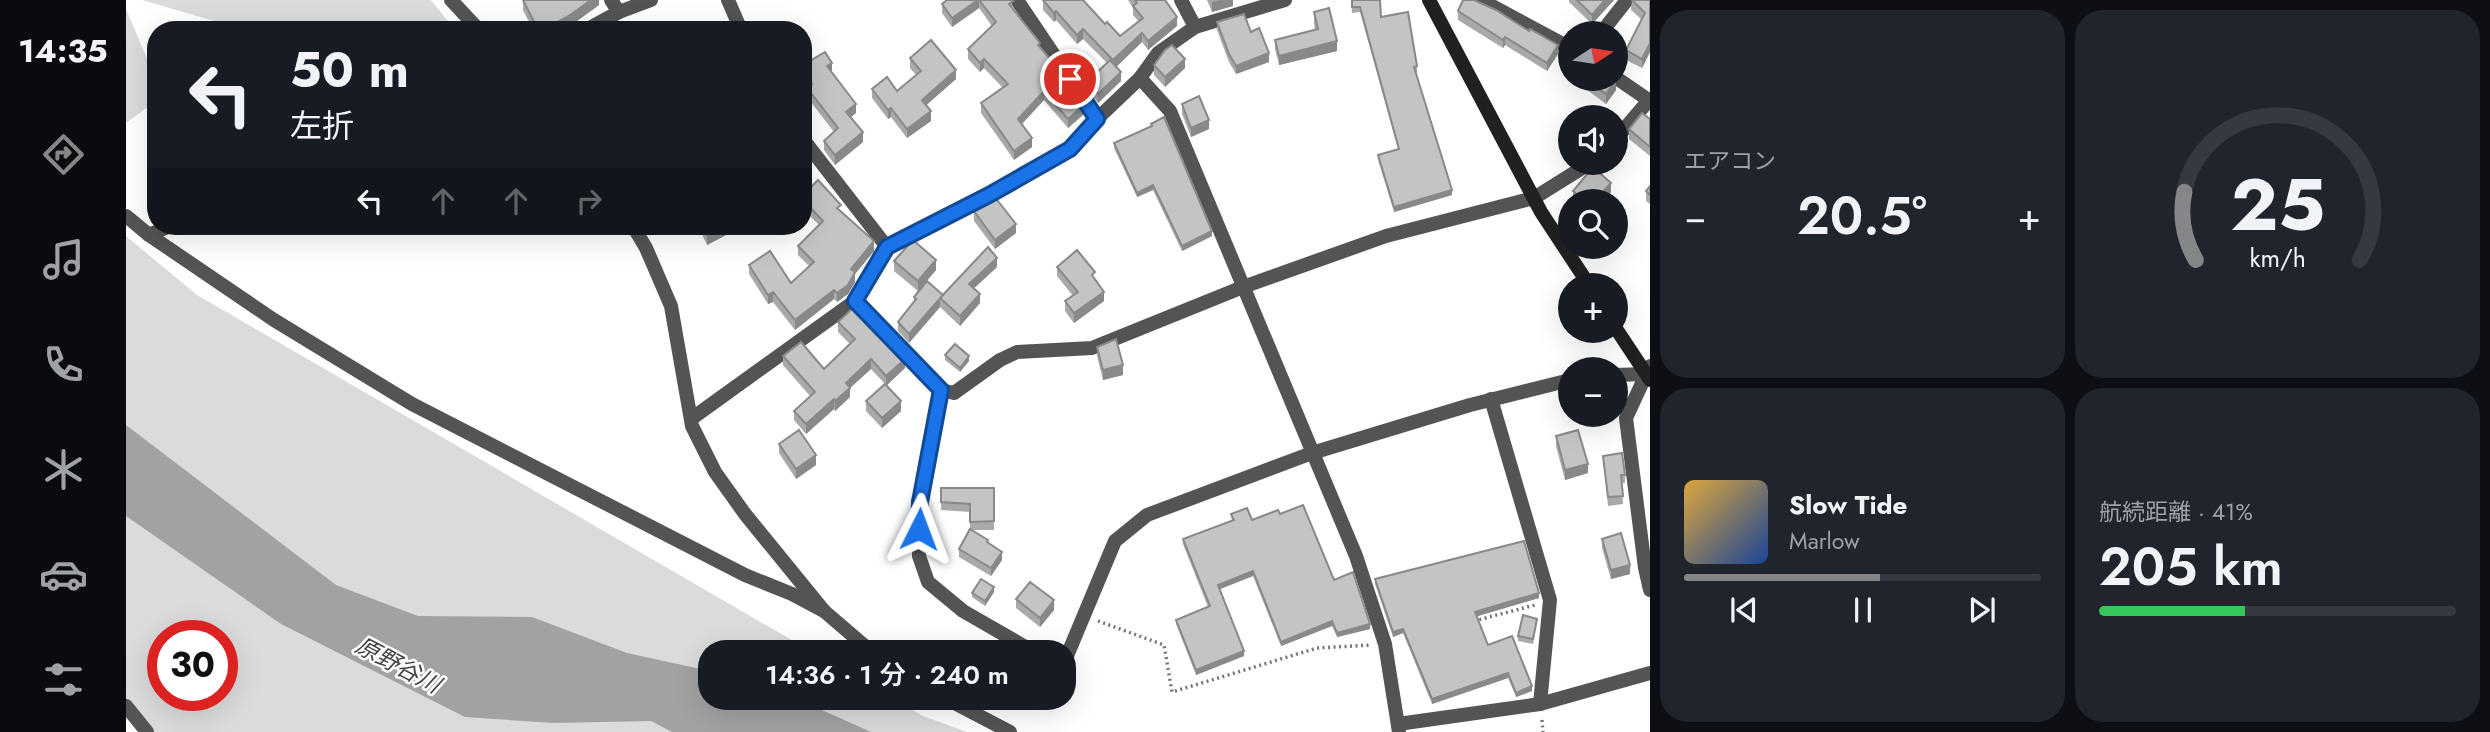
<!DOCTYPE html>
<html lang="ja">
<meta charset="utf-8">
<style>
:root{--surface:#171b24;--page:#20242c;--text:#f1f3f6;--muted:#9ea1a6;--line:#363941;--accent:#858687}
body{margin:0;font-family:Jost,"Noto Sans JP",sans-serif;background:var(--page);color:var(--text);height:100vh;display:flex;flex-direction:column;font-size:26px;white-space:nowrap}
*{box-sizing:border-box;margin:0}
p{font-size:23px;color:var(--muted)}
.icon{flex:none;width:38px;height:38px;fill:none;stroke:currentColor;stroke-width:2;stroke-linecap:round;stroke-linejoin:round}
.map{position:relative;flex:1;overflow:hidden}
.sheet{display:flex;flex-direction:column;gap:10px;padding:10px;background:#0d0f14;width:840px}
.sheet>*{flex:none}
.guide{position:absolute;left:21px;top:21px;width:665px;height:214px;border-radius:28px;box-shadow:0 7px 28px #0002;background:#171b24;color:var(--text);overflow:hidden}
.needle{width:46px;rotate:78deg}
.buttons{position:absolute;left:1432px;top:21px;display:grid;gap:14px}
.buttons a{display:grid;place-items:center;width:70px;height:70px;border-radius:50%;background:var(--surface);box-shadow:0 7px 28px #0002;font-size:35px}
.speed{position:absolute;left:21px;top:620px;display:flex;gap:14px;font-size:35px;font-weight:700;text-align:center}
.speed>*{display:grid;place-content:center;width:91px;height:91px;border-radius:50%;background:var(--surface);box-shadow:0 7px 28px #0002;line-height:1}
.speed .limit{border:10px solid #d22;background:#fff;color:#111}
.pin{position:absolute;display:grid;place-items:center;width:60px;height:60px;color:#fff;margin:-30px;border:4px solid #fff;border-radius:50%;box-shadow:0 2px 7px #0007}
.me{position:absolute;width:77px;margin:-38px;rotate:3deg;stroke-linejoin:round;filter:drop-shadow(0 0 5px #0008)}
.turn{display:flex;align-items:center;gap:24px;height:147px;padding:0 28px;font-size:32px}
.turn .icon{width:91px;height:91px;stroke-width:2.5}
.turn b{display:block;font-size:49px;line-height:60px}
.lanes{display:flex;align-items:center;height:66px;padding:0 28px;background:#0003;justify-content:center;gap:35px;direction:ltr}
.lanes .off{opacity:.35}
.big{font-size:52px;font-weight:600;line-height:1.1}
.sheet .card{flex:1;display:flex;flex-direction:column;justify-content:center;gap:10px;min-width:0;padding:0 24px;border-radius:28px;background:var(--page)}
.sheet .dial{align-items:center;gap:0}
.dial svg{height:182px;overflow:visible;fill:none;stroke:var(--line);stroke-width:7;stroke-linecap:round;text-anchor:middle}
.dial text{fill:var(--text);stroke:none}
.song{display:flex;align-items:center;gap:21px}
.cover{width:84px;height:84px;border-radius:10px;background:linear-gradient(135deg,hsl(40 70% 55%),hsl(220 70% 35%))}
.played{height:7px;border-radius:4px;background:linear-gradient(90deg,var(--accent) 55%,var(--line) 55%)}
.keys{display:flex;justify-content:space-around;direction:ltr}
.heat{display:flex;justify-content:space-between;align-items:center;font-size:38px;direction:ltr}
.charge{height:10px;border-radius:5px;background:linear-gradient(90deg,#34c759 41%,var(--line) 0)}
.sheet .tiles{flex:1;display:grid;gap:10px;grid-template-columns:repeat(2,1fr)}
.trip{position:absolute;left:572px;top:640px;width:378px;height:70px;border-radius:28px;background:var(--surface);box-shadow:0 7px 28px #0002;font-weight:600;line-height:70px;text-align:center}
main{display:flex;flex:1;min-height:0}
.dock{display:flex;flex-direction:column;width:126px;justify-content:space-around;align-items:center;background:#090b0e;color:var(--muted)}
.dock .icon{width:49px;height:49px}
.dock .current{color:var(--accent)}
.dock b{font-size:32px;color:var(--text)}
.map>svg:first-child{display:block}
</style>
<main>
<nav class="dock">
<b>14:35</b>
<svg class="icon current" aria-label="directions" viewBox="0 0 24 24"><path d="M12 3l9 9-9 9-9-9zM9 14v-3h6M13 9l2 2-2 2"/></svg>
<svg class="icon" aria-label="music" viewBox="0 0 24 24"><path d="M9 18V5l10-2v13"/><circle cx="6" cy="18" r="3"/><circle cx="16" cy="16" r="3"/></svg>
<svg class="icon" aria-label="phone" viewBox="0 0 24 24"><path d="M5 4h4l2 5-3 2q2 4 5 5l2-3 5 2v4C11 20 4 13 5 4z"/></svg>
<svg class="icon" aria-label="climate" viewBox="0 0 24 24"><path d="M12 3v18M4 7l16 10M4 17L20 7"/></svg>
<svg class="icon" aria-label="car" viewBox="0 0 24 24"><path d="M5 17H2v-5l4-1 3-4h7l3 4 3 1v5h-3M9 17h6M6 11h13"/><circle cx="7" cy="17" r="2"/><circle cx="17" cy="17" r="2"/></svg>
<svg class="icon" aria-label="filters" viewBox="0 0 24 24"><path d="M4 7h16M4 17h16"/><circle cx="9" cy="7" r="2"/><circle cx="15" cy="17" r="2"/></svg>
</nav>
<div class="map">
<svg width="1524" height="732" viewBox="0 0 1524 732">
<rect width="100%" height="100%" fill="#fff"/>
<g fill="#dbdbdb" fill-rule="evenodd">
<path d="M16,0H305L329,30H119Z"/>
<path d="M0,9L30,80V101L0,123Z"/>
<path d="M0,236L71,295L688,653H584V698H767L797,716L841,732H29L0,700ZM37,635H96V695H37Z"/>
</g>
<path fill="#a2a2a2" d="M0,425L210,585L292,616L406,617L501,653L584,671V698H669L745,732H546L525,721L427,723L339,717L155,624L0,516Z"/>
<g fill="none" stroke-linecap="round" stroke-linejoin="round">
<g stroke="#767676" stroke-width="3.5" stroke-dasharray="2 3.5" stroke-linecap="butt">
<path d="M972,621L1038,645L1046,692L1191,648L1246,645"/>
<path d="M1348,621L1409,605"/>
<path d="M1416,720L1417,732"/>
</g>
<g stroke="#545454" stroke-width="14">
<path d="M325,0L353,30"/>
<path d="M485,0L493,12"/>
<path d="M602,0L615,30"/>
<path d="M891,0L971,119"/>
<path d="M1055,0L1069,27"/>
<path d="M1355,0L1444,48"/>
<path d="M460,30L493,12L525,0"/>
<path d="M1475,33L1501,0"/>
<path d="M1489,77L1524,101"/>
<path d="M1014,78L1044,111L1230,556L1259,644L1273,732"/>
<path d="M677,139L761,247"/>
<path d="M1489,140L1523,100"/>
<path d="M0,216L23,235L148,320L286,404L619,575L666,594L698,611"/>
<path d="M507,226L520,248L545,306L566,426L589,472L619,514L698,611L747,653"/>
<path d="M23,235L44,226"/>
<path d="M729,301L815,390L828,393L874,360L891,352L966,348L1117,287L1260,236L1408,198L1464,163"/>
<path d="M1524,366L1500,418L1519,568L1524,590"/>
<path d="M1489,375L1520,374"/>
<path d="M815,390L794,502L793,556L802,582L837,611L910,653"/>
<path d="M1365,399L1424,600L1414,704"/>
<path d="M565,419L729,301L761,247L863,195L944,149L971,119L1014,78L1032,53L1069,27L1159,0"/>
<path d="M938,663L989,541L1021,515L1186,453L1344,405L1444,380"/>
<path d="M819,698L884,732"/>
<path d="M0,706L21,732"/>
<path d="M1272,724L1414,704L1524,673"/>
</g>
<g stroke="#212121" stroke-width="14">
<path d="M1303,0L1415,212L1463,285"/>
<path d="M1489,327L1524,380"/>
</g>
</g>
<g fill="#a9a9a9">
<path d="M397,0H473V5L444,26L438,30H407L397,10Z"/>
<path d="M821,0H885L887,8L932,74L957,115L942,128L918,100L896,124L906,147L888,160L855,113V103L876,87L858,68L854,72L842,59V49L866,26L853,8L826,27L816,13V4Z"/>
<path d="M917,0L979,24L994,36L1013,22L1007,15V8L1002,0H1039L1051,26L1022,50L1016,42L990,67L995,81L972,103L963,90V80L981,63L957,39L951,44L930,20L928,22L917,10Z"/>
<path d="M1081,0H1107V6L1086,12Z"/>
<path d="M1225,0L1255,17L1291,66V72H1289L1326,195L1268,212L1252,160V155L1272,149L1234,12L1226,13Z"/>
<path d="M1443,0H1488L1466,24L1443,2Z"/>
<path d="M1506,0H1524V52L1516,68L1500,60V50L1515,19L1505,10Z"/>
<path d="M1332,11L1432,54L1421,71L1379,45L1377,48L1332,20Z"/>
<path d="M1188,12L1211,51L1153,65L1149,49V40L1189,30L1188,22Z"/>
<path d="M1091,22L1125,32L1143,62L1110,74L1103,62L1091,30Z"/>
<path d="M784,58L830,79L800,105L805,121L781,138L765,117L762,119L746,98V89L771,91L790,75L784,68Z"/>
<path d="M677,65L706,73L730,113L725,117L737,142L709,165L698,150V141L708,132L681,97V88L682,87L677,79Z"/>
<path d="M1028,65L1059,68L1039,87L1028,75Z"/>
<path d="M1460,80L1490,90L1480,104L1460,89Z"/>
<path d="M1056,104L1083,129L1065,137L1056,114Z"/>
<path d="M1524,119V156L1503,139V129Z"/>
<path d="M1025,124L1086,236L1056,251L1027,190L1011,197L988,148V143L1025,126Z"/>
<path d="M1524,186V204L1520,201V191Z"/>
<path d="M1447,191L1485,192L1477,201H1448L1447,200Z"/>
<path d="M677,195L715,212L748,251L729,274V282L722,294L711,302L708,299L669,330L647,302L642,304L623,274V265L665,283L683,266L672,255V246L693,225L677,209Z"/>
<path d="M848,211L890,233L869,249L848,221Z"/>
<path d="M574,226H600V235L581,245L574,230Z"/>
<path d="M768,261L810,270L792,291L768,271Z"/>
<path d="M871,267L848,288L854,303L834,326L814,307L783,343L772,331V322L788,303V297L817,295Z"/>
<path d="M931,267L969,279L978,301L948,323L939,311V301L947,296L931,276Z"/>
<path d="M712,322L779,368L760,386L775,411L756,428L740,411V401L759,384L745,369L724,388V397L709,411L708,409L680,434L668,420V411L684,396L657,365V356L698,369L724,344L712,332Z"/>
<path d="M971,347L997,375L977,380L971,356Z"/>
<path d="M819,355L843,361L834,372L819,360Z"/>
<path d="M1430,436L1462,473L1439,480L1430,446Z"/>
<path d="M653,444L690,465L670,479L653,453Z"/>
<path d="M1477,456L1499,475V483H1496L1497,504L1482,506Z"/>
<path d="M815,488H868V530H846L862,542L876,560L865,576L833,557V549L844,530V512L815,510Z"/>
<path d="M1105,514L1126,520L1154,514L1208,580L1244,629L1211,637L1206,626L1155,646L1127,576L1093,589L1118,656L1070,675L1050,624V620L1082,607L1057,544V539L1106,521Z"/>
<path d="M1476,539L1504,574L1485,579L1476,548Z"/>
<path d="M1249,579L1413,598L1351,616L1362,645L1406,691L1390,697L1382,678L1306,704L1277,633L1267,637L1249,584Z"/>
<path d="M868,592L859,606L846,597V593Z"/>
<path d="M890,599L928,610L914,627L890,608Z"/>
<path d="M1411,623L1407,644L1392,641V636Z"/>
</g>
<g fill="#898989">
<path d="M465,0H473V5L444,26L438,30H417Z"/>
<path d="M852,0H853V8L826,27V18Z"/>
<path d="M1094,0H1107V6L1086,12V2Z"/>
<path d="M1479,0H1488L1466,24V15Z"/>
<path d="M930,11V20L928,22V13Z"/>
<path d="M1051,17V26L1022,50V41Z"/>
<path d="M957,29V39L951,44V35Z"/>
<path d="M1016,33V42L987,70V60Z"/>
<path d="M1379,37V45L1377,48V40Z"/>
<path d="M1211,41V51L1153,65V56Z"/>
<path d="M1524,43V52L1516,68V59Z"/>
<path d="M1432,45V54L1421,71V63Z"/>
<path d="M1143,53V62L1110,74V66Z"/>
<path d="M858,59V68L854,72V63Z"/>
<path d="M1059,59V68L1039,87V77Z"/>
<path d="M706,63V73L701,66Z"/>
<path d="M830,70V79L796,109V100Z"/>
<path d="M995,72V81L972,103V94Z"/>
<path d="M1490,80V90L1480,104V94Z"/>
<path d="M918,91V100L892,128V119Z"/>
<path d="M730,104V113L720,121V112Z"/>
<path d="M957,106V115L942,128V119Z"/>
<path d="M765,108V117L762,119V110Z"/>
<path d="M805,111V121L781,138V129Z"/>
<path d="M1083,120V129L1065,137V128Z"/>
<path d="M737,132V142L709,165V155Z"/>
<path d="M906,138V147L888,160V151Z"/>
<path d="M1485,183V192L1477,201H1468Z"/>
<path d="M1027,185V190L1011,197V193Z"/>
<path d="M1326,190V195L1268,212V207Z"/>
<path d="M890,224V233L869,249V240Z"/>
<path d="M600,226V235L581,245V235Z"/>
<path d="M603,226H611L603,230Z"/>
<path d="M1086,231V236L1056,251V246Z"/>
<path d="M748,241V251L729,274V282L722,294L711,302V293L725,269Z"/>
<path d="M871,258V267L843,293V284Z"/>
<path d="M810,260V270L792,291V281Z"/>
<path d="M708,290V299L669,330V320Z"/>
<path d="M647,292V302L642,304V295Z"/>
<path d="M978,292V301L948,323V313Z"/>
<path d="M854,294V303L834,326V316Z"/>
<path d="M814,298V307L783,343V334Z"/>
<path d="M843,356V361L834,372V368Z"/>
<path d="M745,359V369L724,388V397L709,411V401L720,383Z"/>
<path d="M779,359V368L760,386V376Z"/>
<path d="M997,365V375L977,380V370Z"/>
<path d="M1493,397V406L1489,407V398Z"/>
<path d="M708,399V409L680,434V424Z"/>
<path d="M775,401V411L756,428V418Z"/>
<path d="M690,455V465L670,479V469Z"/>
<path d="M1462,464V473L1439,480V470Z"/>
<path d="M876,552V560L865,576V568Z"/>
<path d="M1504,565V574L1485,579V570Z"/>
<path d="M1127,571V576L1092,590V585Z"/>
<path d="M868,587V592L859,606V601Z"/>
<path d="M1413,593V598L1349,617V612Z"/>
<path d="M928,600V610L914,627V618Z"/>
<path d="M1206,621V626L1155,646V642Z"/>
<path d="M1244,624V629L1211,637V633Z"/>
<path d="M1277,629V633L1267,637V632Z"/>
<path d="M1118,651V656L1070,675V670Z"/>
<path d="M1382,673V678L1306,704V699Z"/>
<path d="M1406,686V691L1390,697V693Z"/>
</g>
<g fill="#c4c4c4" stroke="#898989" stroke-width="2">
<path d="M397,0H465L444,15L417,30H412Z"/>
<path d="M821,0H852L826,18L816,4Z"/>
<path d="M853,0H885L887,1L883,4L914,43L912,45L932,68L929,71L957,106L942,119L918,91L892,119L906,138L888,151L855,103L882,84L858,59L854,63L842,49L870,22Z"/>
<path d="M917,0H957L979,24L981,22L994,36L1017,18L1007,6L1011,3L1009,0H1039L1051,17L1022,41L1016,33L987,60L957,29L951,35L930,11L928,13Z"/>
<path d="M1226,0H1254L1255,17L1282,12L1291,66L1288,67L1326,190L1268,207L1252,155L1273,149L1234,7H1226Z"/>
<path d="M1337,0H1348L1370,10L1403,31L1404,29L1432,45L1421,63L1379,37L1377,40L1332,11Z"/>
<path d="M1451,0H1479L1466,15Z"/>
<path d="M1506,0H1524V43L1516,59L1500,50L1519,13Z"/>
<path d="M1203,8L1211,41L1153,56L1149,40L1192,29L1188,12Z"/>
<path d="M1118,14L1125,32L1133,28L1143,53L1110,66L1103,54L1091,22Z"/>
<path d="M805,40L830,70L796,100L805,111L781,129L765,108L762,110L746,89L761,77L771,91L795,71L784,58Z"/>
<path d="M1046,45L1059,59L1039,77L1028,65L1039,50Z"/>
<path d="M699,52L706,63L701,66L730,104L720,112L737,132L709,155L698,141L712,128L681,88L686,84L677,69V65Z"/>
<path d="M984,60L995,72L972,94L963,80Z"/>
<path d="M1460,79H1488L1490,80L1480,94L1460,80Z"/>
<path d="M1073,96L1083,120L1065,128L1056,104Z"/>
<path d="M1516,113L1524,119V147L1503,129Z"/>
<path d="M1038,117L1086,231L1056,246L1027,185L1011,193L988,143L1026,126L1025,124Z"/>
<path d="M1467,167L1485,183L1468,201H1459L1447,191Z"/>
<path d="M692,180L715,205L711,208L748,241L725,269L729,272L722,285L711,293L708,290L669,320L647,292L642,295L623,265L644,251L665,283L688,262L672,246L697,221L677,200V195Z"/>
<path d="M1524,186V195L1520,191Z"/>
<path d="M868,196L890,224L869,240L848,211Z"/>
<path d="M576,226H600L581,235Z"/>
<path d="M787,240L810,260L792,281L768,261Z"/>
<path d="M862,247L871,258L843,284L854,294L834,316L814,298Z"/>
<path d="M951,250L969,272L966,275L978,292L948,313L939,301L952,292L931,267Z"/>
<path d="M801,281L817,295L783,334L772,322L790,299L788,297Z"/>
<path d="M729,306L779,359L760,376L745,359L720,383L724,388L709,401L708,399L680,424L668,411L689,392L657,356L675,342L698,369L729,339L712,322Z"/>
<path d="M990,339L997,365L977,370L971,347Z"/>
<path d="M829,344L843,356L834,368L819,355Z"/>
<path d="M759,384L775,401L756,418L740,401Z"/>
<path d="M1489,384L1493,397L1489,398Z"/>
<path d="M673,430L690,455L670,469L653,444Z"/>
<path d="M1452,430L1462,464L1439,470L1430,436Z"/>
<path d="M1496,453L1499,475H1495L1497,496L1482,497L1477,456Z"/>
<path d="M815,488H868V521L844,522V504L815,502Z"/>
<path d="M1177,505L1208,580L1227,572L1244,624L1211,633L1206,621L1155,642L1127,571L1092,585L1118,651L1070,670L1050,620L1084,606L1057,539L1108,520L1105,514L1121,508L1126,520L1152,510L1154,514Z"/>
<path d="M844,529L862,540L861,542L876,552L865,568L833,549Z"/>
<path d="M1495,533L1504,565L1485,570L1476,539Z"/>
<path d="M1398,541L1413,593L1349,612L1362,645L1386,636L1406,686L1390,693L1382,673L1306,699L1277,629L1267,632L1249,579Z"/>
<path d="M855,579L868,587L859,601L846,593Z"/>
<path d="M904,582L928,600L914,618L890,599Z"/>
<path d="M1397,615L1411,619L1407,639L1392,636Z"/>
</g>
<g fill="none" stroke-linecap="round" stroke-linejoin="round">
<g stroke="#114b97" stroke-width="18">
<path id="route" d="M793,529L794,502L815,390L729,301L761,247L863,195L944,149L971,119L944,79"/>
</g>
<use href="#route" stroke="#1a73e8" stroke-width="12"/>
</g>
<g text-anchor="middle" stroke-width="5" stroke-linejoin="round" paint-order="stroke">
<g font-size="23" font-style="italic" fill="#434343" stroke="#fff">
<text transform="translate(272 665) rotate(28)" y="8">原野谷川</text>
</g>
</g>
</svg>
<div class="buttons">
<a><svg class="needle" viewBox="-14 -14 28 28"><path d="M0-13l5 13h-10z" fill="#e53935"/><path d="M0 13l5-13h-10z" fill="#9ea1a6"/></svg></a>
<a><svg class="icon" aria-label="sound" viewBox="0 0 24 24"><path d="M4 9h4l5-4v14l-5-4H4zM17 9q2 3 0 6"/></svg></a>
<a><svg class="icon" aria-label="search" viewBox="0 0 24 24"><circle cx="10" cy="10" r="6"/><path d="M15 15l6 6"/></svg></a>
<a>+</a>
<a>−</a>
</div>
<div class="speed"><div class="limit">30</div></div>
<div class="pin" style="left:944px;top:79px;background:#d93025"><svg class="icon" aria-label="arrive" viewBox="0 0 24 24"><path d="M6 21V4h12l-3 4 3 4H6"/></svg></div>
<svg class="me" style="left:793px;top:529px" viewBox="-20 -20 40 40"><path d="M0-17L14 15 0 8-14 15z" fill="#1a73e8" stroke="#fff" stroke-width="4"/></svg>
<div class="trip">14:36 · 1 分 · 240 m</div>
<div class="guide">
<div class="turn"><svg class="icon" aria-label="left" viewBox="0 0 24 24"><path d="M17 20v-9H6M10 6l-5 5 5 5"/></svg><div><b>50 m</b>左折</div></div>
<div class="lanes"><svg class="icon" aria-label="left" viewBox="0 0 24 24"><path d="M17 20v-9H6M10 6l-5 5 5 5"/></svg><svg class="icon off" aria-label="ahead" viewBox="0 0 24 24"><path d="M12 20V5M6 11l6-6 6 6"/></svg><svg class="icon off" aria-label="ahead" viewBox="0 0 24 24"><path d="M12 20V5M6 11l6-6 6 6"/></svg><svg class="icon off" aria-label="right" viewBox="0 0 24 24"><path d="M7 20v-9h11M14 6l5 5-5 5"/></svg></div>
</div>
</div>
<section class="sheet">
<div class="tiles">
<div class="card"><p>エアコン</p>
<div class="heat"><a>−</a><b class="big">20.5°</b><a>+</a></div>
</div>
<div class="card dial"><svg viewBox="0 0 100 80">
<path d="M14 69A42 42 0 1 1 86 69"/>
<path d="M14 69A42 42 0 0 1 9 39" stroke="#858687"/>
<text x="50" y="56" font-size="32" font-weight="700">25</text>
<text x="50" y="72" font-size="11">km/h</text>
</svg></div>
<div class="card">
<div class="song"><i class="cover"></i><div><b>Slow Tide</b><p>Marlow</p></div></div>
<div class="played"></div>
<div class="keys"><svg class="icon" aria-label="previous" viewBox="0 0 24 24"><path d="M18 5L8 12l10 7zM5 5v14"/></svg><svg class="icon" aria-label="pause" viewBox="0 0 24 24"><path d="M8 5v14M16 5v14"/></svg><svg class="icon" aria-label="next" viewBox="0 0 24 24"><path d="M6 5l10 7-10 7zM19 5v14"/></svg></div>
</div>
<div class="card"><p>航続距離 · 41%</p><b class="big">205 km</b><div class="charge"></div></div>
</div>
</section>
</main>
